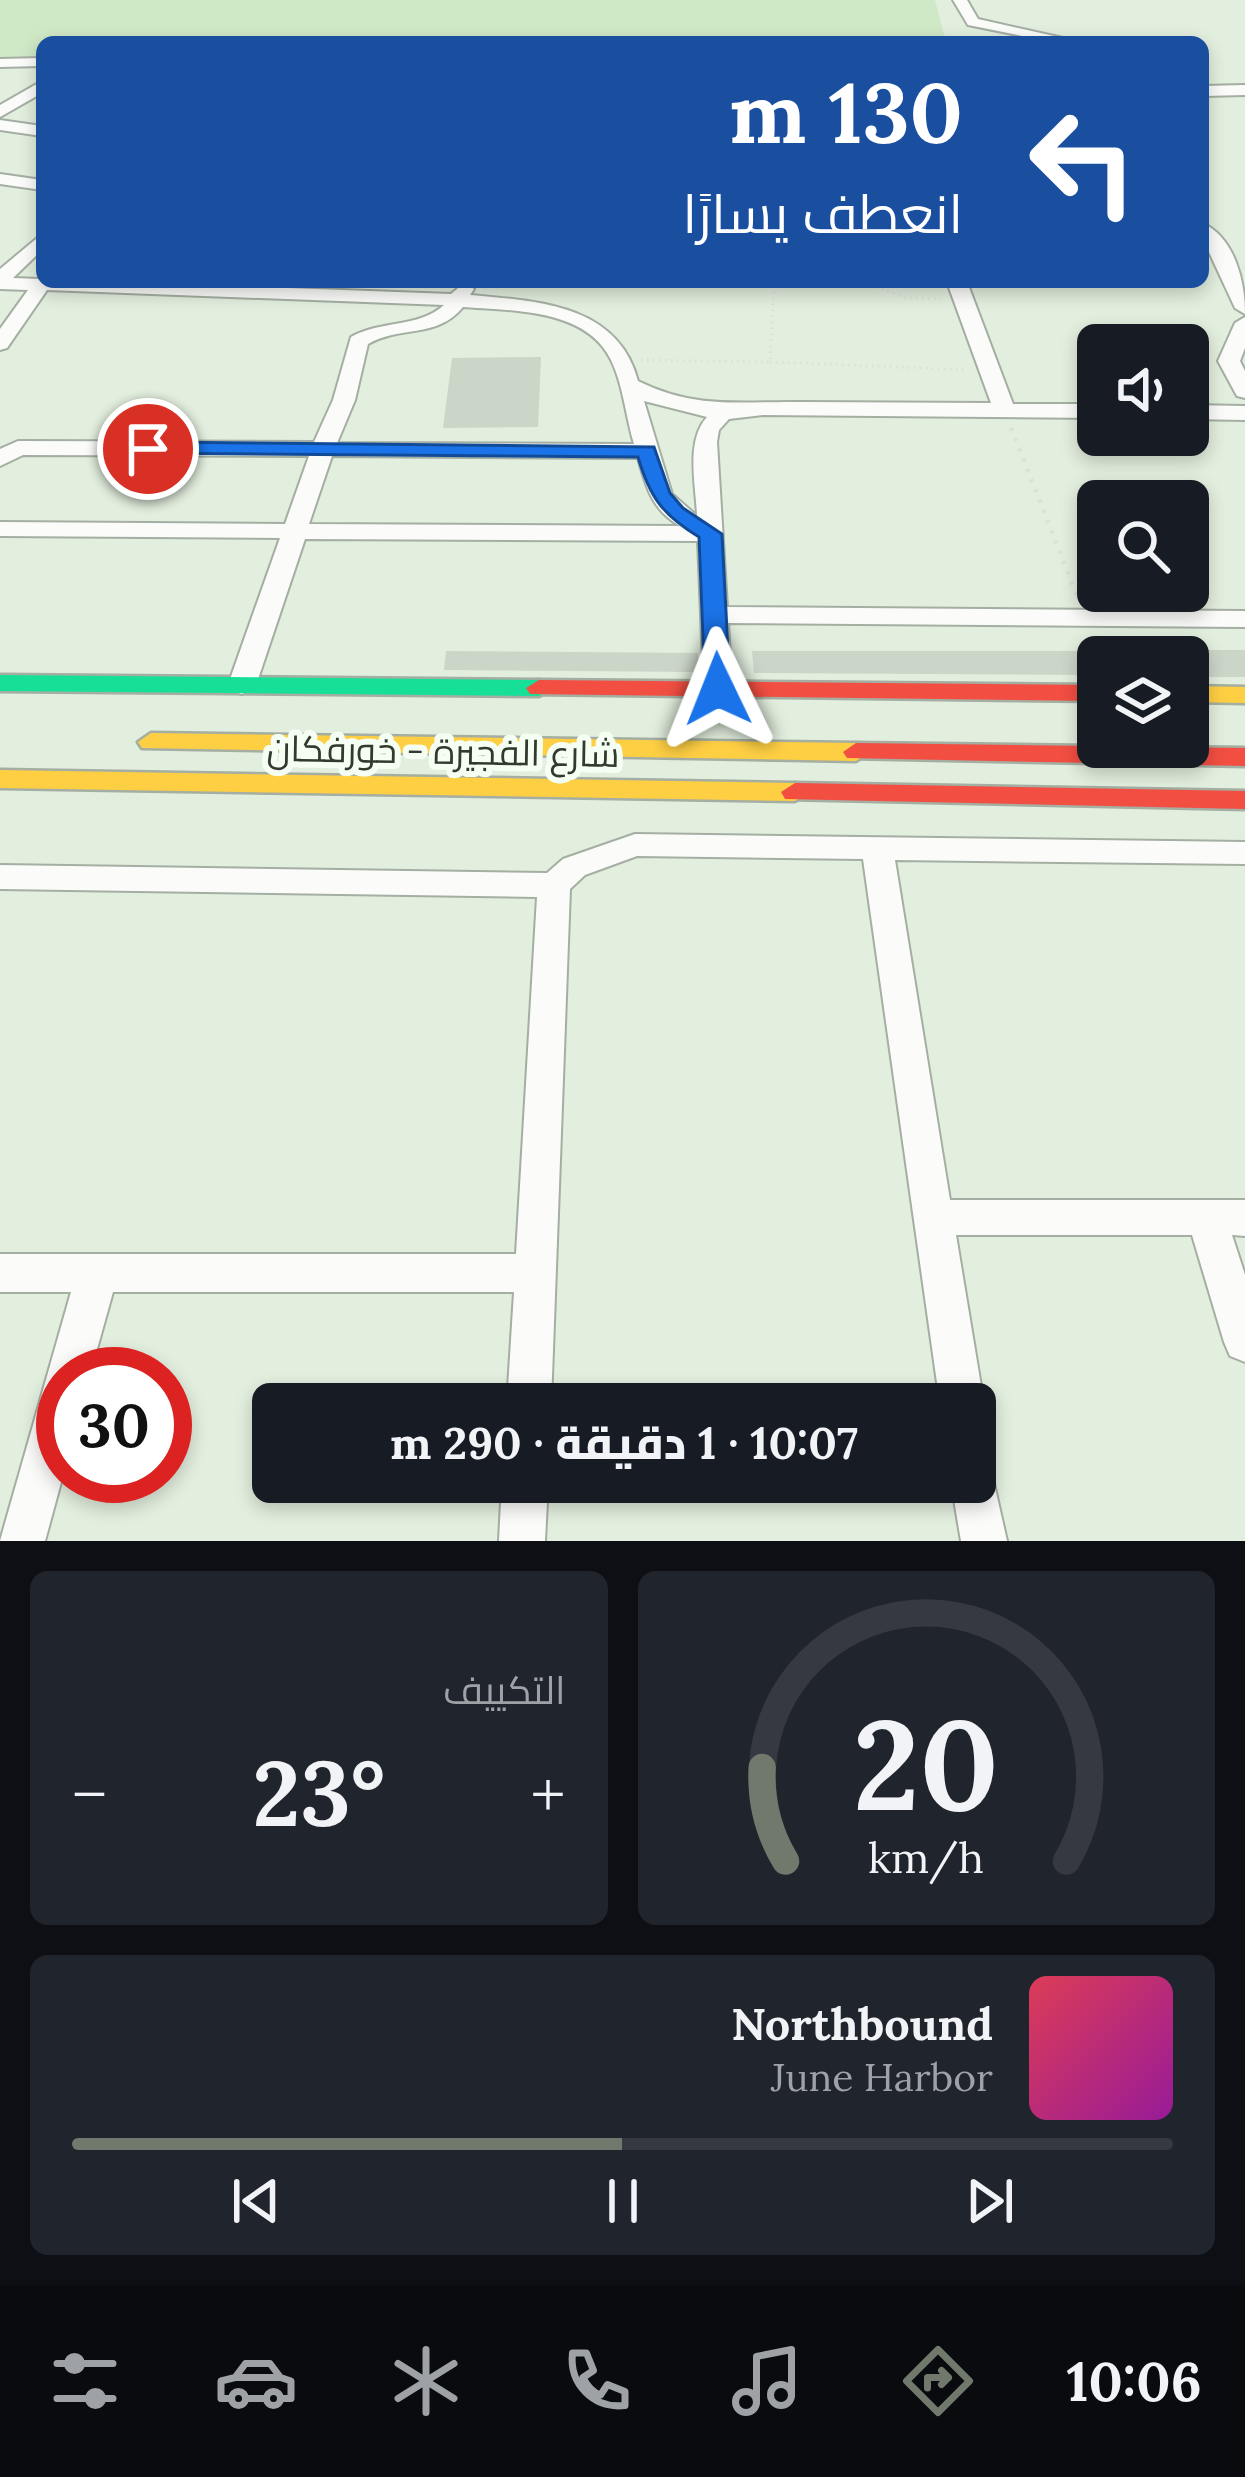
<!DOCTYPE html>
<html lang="ar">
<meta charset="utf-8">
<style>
:root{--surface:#171b24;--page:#20242c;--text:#f1f3f6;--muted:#9ea1a6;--line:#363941;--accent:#70796c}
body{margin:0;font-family:Lora,Cairo,serif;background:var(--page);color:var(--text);direction:rtl;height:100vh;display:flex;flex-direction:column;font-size:45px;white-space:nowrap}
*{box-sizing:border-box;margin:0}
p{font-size:39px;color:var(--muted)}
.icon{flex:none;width:66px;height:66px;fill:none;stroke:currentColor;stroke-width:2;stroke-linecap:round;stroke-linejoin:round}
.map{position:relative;height:1541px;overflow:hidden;direction:ltr}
.side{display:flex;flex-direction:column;gap:30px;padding:30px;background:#0d0f14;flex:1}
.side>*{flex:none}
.top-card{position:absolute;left:36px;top:36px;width:1173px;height:252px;border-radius:18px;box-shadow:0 6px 18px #0003;direction:rtl;background:#1a4fa0;color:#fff;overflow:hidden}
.buttons{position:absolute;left:1077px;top:324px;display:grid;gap:24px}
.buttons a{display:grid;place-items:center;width:132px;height:132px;border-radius:18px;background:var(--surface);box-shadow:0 6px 18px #0003;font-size:60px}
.speed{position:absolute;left:36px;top:1347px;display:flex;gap:24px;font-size:60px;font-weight:700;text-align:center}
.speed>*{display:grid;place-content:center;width:156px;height:156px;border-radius:50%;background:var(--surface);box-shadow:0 6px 18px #0003;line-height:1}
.speed .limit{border:18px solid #d22;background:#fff;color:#111}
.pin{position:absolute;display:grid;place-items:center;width:102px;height:102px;color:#fff;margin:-51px;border:6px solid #fff;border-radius:50%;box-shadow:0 3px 12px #0007}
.me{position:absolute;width:132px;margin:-66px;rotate:358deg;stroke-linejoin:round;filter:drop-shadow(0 0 9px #0008)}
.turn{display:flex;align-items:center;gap:42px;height:252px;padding:0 48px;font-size:54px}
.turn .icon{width:156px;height:156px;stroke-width:2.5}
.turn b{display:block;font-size:84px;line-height:102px}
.big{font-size:90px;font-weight:800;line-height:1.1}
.side .widget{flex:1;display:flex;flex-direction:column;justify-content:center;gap:18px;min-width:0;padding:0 42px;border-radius:18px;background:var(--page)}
.side .dial{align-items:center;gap:0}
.dial svg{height:312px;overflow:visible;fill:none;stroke:var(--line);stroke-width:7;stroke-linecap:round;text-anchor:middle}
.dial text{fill:var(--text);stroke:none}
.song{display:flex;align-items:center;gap:36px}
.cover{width:144px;height:144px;border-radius:18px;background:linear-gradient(135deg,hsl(350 70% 55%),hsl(300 70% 35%))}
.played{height:12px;border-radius:6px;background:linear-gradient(90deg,var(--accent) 50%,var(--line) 50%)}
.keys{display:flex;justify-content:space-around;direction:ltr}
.heat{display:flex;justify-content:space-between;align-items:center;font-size:66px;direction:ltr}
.side .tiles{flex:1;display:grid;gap:30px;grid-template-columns:1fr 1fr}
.widget:last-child{grid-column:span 2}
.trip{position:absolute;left:252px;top:1383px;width:744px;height:120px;border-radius:18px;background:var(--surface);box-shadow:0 6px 18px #0003;font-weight:800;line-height:120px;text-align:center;direction:rtl}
.dock{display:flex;height:192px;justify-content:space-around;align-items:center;background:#090b0e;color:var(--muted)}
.dock .icon{width:84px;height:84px}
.dock .on{color:var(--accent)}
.dock b{font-size:54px;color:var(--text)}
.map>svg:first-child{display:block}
</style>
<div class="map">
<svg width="1245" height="1541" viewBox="0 0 1245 1541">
<rect width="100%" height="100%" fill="#e2eede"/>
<path fill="#cfe8c5" d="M0,0H935L946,42H42V57L0,59Z"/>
<g fill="#cbd5c8">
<path d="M541,357L538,427L443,428L452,358Z"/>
<rect x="1188" y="650" width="57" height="27"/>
<path d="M446,651L698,653L699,672L444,670Z"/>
<path d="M752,651H1086L1096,675L754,673Z"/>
</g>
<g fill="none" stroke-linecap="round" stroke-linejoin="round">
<g stroke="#a4aea2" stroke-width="4">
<g id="street">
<path d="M953,0H967L978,19L1081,42H1052L968,25Z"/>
<path d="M42,58V66L0,67V59Z"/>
<path d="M42,81V93L0,117V105Z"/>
<path d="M1245,85V95L1203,96V86Z"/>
<path d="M0,120L42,126V136L0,130Z"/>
<path d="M0,174L42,180V190L0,184Z"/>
<path d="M1203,223C1235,239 1245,281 1245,314L1235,308L1203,239Z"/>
<path d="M42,234V250L13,278L451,294L464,283L474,289L470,295C537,301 618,304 638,381C697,410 740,401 803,402C865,402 928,403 991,403L947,282H967L1013,404H1098V418L763,415L729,419L719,430L717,442L727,607L1245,611V627L728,623L732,689L718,698L704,689L698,541L305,539L256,685L242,694L232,691L228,685L280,538L0,536V522L285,524L309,456L23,455L0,466V449L18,441L314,442L333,400L351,337C381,320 419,328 444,305L47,290L7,348L0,350V329L28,290L0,289V269ZM463,307C511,311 586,308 611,360C623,384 626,418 634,444L337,443L355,400L368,344C401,325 437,339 463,307ZM644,401L707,417C685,441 696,485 697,516L672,494ZM332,456L638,458C646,487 652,510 680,526L309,524Z"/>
<path d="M1245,317V348L1240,361L1245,371V398L1237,396L1218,361L1235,323Z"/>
<path d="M1188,405L1245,406V420L1188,419Z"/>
<path d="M635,834L1245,842V864L895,860L950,1200H1245V1236L1232,1235L1245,1275V1362L1230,1356L1224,1342L1192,1235H956L984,1404L975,1420V1404H940L863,859L637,856L585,875L570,889L551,1404H507L514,1292H113L90,1374H63V1475L45,1541H0L71,1292H0V1254H516L537,897L0,889V865L547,873L563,859Z"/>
<path d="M975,1460L990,1466L1007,1541H961L951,1482H975Z"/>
<path d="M502,1482H548L545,1541H499Z"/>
</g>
</g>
<g stroke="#a4aea2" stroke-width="5">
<path id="fast" d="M0,675L539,680L552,688L539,696L0,691Z"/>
</g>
<g stroke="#a4aea2" stroke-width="5">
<g id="slow">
<path d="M1188,686L1245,687V703L1188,702Z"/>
<path d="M151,733L856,743L869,752L856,761L142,748L138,742Z"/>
<path d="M0,770L795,783L809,792L795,801L0,788Z"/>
</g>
</g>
<g stroke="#a4aea2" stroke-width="5">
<g id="jam">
<path d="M539,680L1098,685V701L530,694L526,688Z"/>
<path d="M856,743L1245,748V766L847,758L843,752Z"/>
<path d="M795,783L1245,791V809L785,799L781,792Z"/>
</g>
</g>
<g stroke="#dce0db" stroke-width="3" stroke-dasharray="1.5 4.5" stroke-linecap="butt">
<path d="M865,282L905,298L941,299"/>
<path d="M641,360L770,362L774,282"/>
<path d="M770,362L968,370"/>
</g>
<path stroke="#dce0db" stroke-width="4.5" stroke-dasharray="3 8" stroke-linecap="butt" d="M1011,428L1077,596"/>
<use href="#street" fill="#fbfcfa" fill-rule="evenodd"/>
<use href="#fast" fill="#16e098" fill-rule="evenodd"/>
<use href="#slow" fill="#ffcf43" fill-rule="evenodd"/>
<use href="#jam" fill="#f24e42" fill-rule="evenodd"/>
</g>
<path fill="#1a73e8" stroke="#114b97" stroke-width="3" d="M148,442L654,447L670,493L683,508L722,534L730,689L718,698L705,689L699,537C663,515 650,498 638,457L141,453V444Z"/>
<g text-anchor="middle" stroke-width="12" stroke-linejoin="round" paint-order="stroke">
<g font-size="36" fill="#323a2e" stroke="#f5fef2">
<text transform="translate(443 751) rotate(1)" y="13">شارع الفجيرة - خورفكان</text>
</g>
</g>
</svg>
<div class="buttons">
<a><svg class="icon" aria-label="sound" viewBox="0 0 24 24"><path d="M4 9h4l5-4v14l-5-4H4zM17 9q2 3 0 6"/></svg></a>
<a><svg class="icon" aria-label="search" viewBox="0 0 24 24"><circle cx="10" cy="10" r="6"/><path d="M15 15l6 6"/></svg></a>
<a><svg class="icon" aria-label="layers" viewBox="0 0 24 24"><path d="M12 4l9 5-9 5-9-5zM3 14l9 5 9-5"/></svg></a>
</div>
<div class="speed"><div class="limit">30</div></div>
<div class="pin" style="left:148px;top:449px;background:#d93025"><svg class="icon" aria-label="arrive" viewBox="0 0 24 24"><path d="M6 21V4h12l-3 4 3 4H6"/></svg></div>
<svg class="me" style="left:718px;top:689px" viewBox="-20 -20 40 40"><path d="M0-17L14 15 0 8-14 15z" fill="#1a73e8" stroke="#fff" stroke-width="4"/></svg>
<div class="trip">10:07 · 1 دقيقة · 290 m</div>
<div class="top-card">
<div class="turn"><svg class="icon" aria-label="left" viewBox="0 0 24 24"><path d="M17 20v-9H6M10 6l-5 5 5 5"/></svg><div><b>130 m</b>انعطف يسارًا</div></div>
</div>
</div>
<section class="side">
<div class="tiles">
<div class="widget dial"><svg viewBox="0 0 100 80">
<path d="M14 69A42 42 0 1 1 86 69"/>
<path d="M14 69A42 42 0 0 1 8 45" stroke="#70796c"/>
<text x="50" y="56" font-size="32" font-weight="700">20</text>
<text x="50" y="72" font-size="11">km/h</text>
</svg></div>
<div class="widget"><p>التكييف</p>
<div class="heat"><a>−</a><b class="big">23°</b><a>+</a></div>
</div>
<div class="widget">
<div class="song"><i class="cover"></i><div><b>Northbound</b><p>June Harbor</p></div></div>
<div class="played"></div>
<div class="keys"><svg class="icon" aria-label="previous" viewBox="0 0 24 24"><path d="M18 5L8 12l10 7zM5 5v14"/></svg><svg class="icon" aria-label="pause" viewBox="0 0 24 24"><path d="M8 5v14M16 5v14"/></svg><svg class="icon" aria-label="next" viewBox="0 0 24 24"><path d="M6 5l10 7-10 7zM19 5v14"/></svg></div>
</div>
</div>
</section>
<nav class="dock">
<b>10:06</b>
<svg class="icon on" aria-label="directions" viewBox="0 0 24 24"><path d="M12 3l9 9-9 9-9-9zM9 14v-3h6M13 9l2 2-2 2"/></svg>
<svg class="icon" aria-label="music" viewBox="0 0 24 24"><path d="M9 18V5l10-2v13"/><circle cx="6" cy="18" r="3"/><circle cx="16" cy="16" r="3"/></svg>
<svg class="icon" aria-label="phone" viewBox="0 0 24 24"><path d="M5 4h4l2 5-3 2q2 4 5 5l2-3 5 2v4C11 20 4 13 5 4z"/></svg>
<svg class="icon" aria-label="climate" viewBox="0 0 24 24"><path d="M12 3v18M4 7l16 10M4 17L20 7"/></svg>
<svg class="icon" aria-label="car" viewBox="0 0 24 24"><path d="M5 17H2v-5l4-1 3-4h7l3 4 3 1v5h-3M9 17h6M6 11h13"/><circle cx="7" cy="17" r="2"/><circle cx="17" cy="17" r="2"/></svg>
<svg class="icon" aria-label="filters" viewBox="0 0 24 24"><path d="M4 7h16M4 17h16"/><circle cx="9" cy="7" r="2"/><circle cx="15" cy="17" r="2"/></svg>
</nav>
